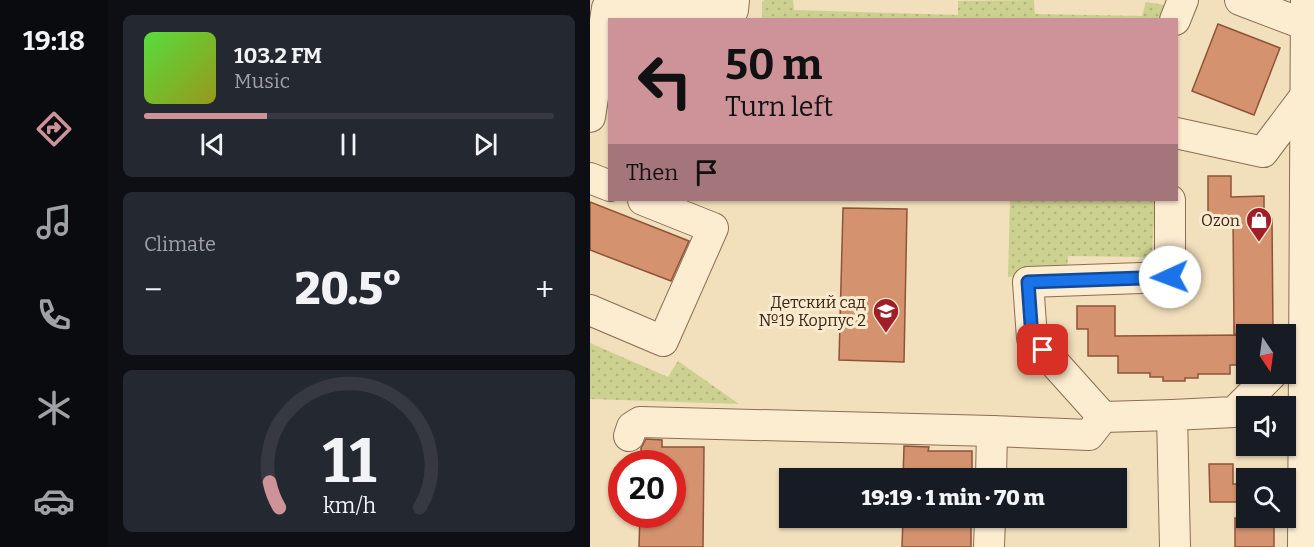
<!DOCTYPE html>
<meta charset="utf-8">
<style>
:root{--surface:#171b24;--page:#242831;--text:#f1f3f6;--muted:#9ea1a6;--line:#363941;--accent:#cd9399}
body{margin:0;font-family:Bitter,serif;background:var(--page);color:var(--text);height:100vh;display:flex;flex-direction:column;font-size:22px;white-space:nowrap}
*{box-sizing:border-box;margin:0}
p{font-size:20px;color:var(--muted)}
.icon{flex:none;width:33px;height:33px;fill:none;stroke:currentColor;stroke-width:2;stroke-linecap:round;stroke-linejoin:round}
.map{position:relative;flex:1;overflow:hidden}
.details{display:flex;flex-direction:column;gap:15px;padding:15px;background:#0d0f14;width:482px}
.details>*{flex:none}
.guide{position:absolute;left:18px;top:18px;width:570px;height:183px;border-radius:0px;box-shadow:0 2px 4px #0004;background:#cd9399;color:#111;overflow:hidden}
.needle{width:39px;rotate:167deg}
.tools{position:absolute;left:646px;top:324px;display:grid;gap:12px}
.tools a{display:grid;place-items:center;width:60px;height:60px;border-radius:0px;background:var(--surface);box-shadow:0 2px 4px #0004;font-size:30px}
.speed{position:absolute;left:18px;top:450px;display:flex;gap:12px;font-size:30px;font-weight:700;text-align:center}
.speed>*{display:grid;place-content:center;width:78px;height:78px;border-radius:50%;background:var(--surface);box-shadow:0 2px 4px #0004;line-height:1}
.speed .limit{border:9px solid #d22;background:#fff;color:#111}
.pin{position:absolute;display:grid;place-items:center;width:51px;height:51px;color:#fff;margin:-26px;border-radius:12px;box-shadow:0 3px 9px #0006}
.me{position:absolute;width:66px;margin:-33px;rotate:268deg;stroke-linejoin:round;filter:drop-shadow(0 0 4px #0008)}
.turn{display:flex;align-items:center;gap:21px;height:126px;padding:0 18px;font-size:27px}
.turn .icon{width:78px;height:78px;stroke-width:2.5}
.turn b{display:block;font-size:42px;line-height:51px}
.then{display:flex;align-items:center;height:57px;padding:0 18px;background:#0003;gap:12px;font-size:22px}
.big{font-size:45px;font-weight:800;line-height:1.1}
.details .widget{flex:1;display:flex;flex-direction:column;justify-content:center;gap:9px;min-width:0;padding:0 21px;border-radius:9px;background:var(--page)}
.details .dial{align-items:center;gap:0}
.dial svg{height:156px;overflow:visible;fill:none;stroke:var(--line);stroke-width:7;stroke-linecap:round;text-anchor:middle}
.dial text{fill:var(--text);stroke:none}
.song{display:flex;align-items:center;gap:18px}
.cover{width:72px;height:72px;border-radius:9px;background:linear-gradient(135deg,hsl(110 70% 55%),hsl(60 70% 35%))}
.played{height:6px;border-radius:3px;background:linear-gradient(90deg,var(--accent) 30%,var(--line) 30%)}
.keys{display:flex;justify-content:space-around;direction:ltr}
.heat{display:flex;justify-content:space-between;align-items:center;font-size:33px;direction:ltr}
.trip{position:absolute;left:189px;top:468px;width:348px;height:60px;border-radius:0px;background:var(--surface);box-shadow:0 2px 4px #0004;font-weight:800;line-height:60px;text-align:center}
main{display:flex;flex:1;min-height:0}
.menu{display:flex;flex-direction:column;width:108px;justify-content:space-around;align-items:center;background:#090b0e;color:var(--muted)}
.menu .icon{width:42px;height:42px}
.menu .selected{color:var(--accent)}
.menu b{font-size:27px;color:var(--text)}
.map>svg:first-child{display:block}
</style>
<main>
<nav class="menu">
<b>19:18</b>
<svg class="icon selected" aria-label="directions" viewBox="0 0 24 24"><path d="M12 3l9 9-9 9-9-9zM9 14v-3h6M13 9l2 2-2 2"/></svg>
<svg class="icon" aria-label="music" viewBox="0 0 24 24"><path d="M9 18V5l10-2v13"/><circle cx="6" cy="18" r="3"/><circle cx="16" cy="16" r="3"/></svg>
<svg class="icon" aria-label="phone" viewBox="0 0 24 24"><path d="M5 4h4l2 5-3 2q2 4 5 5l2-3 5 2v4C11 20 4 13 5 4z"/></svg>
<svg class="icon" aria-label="climate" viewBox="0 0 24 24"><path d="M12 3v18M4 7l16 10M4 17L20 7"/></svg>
<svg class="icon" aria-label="car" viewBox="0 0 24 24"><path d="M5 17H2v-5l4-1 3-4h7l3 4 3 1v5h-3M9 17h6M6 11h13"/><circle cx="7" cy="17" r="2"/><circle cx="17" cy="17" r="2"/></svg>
</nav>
<section class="details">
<div class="widget">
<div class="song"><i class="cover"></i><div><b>103.2 FM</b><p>Music</p></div></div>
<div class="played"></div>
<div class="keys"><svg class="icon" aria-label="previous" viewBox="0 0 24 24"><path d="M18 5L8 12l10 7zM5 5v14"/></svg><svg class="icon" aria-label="pause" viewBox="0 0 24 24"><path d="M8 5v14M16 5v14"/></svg><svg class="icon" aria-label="next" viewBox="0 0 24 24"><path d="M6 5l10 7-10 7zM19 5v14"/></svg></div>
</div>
<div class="widget"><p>Climate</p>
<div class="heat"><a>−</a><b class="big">20.5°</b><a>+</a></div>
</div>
<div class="widget dial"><svg viewBox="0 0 100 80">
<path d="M14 69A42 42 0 1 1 86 69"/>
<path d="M14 69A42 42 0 0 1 9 56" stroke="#cd9399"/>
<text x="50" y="56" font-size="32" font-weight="700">11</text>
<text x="50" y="72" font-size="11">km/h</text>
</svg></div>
</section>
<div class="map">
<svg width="725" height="547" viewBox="0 0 725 547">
<defs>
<pattern id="grass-dots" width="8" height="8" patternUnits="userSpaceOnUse" patternTransform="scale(1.5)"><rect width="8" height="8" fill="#cdd190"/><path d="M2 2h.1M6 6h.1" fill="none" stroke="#b1b37c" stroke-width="1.8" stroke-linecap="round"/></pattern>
</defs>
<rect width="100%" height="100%" fill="#f2dfbc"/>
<g fill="url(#grass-dots)">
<path d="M174,0H203L204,10L368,15V1L444,0L445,14L552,16L556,2L575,5L579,10L580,20H172V2Z"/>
<path d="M420,200H565L562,251L576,266L569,273L553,257L478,256L477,273L418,277Z"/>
<path d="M0,343L78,377L88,361L149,404L0,399Z"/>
</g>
<g fill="#d4926e" stroke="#8d5438" stroke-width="1.5">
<path d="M628,24L690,48L664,115L602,91Z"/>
<path d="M618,176H641V197L674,196V219H682L683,332L664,333V334H644L643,215H618Z"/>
<path d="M0,202L99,241L81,281L0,250Z"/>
<path d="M253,208L317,209L314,362L249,360Z"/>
<path d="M487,306H525V336L657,335V365H640V374H608V378H595V381H573V377H560V373H528V356H498V329H487Z"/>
<path d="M56,439L72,440V447H114L113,547H49L50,514H82V464H51V448Z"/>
<path d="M314,446L339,447L338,451H382V478H313Z"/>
<path d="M619,464H643V484H657V502H620Z"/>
<path d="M313,518H381V547H312Z"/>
<rect x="645" y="518" width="39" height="29"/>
</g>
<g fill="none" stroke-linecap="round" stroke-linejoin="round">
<g stroke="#8b6e54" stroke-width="32">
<g id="minor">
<path d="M650,0L716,25"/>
<path d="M585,20L593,0"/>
<path d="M0,117L17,8L143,10L144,0"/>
<path d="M586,133L673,152L716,95"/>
<path d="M0,178L20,186"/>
<path d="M580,200V277L438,282L442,338L513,417L582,415"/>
<path d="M0,310L73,341L123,228L53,200"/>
<path d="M39,436L42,427L50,422L402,431L499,435L513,417"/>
<path d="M401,478L402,431"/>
<path d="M399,547L400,518"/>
<path d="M585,547L582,415L644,412L682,374"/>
<path d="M713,547L716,0"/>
</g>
</g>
<use href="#minor" stroke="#fcecd0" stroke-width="30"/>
</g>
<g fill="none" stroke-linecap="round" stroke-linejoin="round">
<g stroke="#114b97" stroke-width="15">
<path id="route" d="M453,350L442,338L438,282L580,277"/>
</g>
<use href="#route" stroke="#1a73e8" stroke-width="10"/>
</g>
<defs>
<g id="shop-pin" transform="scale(1.35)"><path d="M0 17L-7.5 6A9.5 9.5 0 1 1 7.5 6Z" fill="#a01e27" stroke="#f9e9cd"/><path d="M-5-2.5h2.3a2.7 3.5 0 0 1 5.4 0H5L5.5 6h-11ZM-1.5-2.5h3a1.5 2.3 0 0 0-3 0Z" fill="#fff"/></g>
<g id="school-pin" transform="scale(1.35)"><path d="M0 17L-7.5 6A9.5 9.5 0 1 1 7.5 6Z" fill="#a01e27" stroke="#f9e9cd"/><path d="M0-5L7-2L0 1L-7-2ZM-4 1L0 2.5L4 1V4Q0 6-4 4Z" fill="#fff"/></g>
</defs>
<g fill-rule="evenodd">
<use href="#shop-pin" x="669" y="220"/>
<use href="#school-pin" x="296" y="311"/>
</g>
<g text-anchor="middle" stroke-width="6" stroke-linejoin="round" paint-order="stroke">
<g font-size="16" fill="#39271a" stroke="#f9e9cd" text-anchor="end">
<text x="650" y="226">Ozon</text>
<text x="276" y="308">Детский сад<tspan x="276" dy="18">№19 Корпус 2</tspan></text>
</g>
</g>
</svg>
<div class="tools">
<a><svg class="needle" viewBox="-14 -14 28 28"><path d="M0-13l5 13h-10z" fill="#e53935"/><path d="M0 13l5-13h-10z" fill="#9ea1a6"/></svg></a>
<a><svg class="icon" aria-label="sound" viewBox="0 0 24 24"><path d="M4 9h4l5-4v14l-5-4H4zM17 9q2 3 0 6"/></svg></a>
<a><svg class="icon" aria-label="search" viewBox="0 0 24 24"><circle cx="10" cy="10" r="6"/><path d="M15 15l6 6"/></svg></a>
</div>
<div class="speed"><div class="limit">20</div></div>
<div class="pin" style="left:453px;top:350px;background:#d93025"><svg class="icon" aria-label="arrive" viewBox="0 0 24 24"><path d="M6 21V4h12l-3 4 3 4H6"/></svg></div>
<svg class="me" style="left:580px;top:277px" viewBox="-20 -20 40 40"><circle r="19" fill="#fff"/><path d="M0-13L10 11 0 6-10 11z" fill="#1a73e8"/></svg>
<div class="trip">19:19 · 1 min · 70 m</div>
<div class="guide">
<div class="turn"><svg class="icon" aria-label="left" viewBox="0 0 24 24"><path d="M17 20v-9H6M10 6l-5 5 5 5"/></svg><div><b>50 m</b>Turn left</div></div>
<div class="then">Then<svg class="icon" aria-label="arrive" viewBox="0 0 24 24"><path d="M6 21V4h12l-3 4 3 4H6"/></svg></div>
</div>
</div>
</main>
